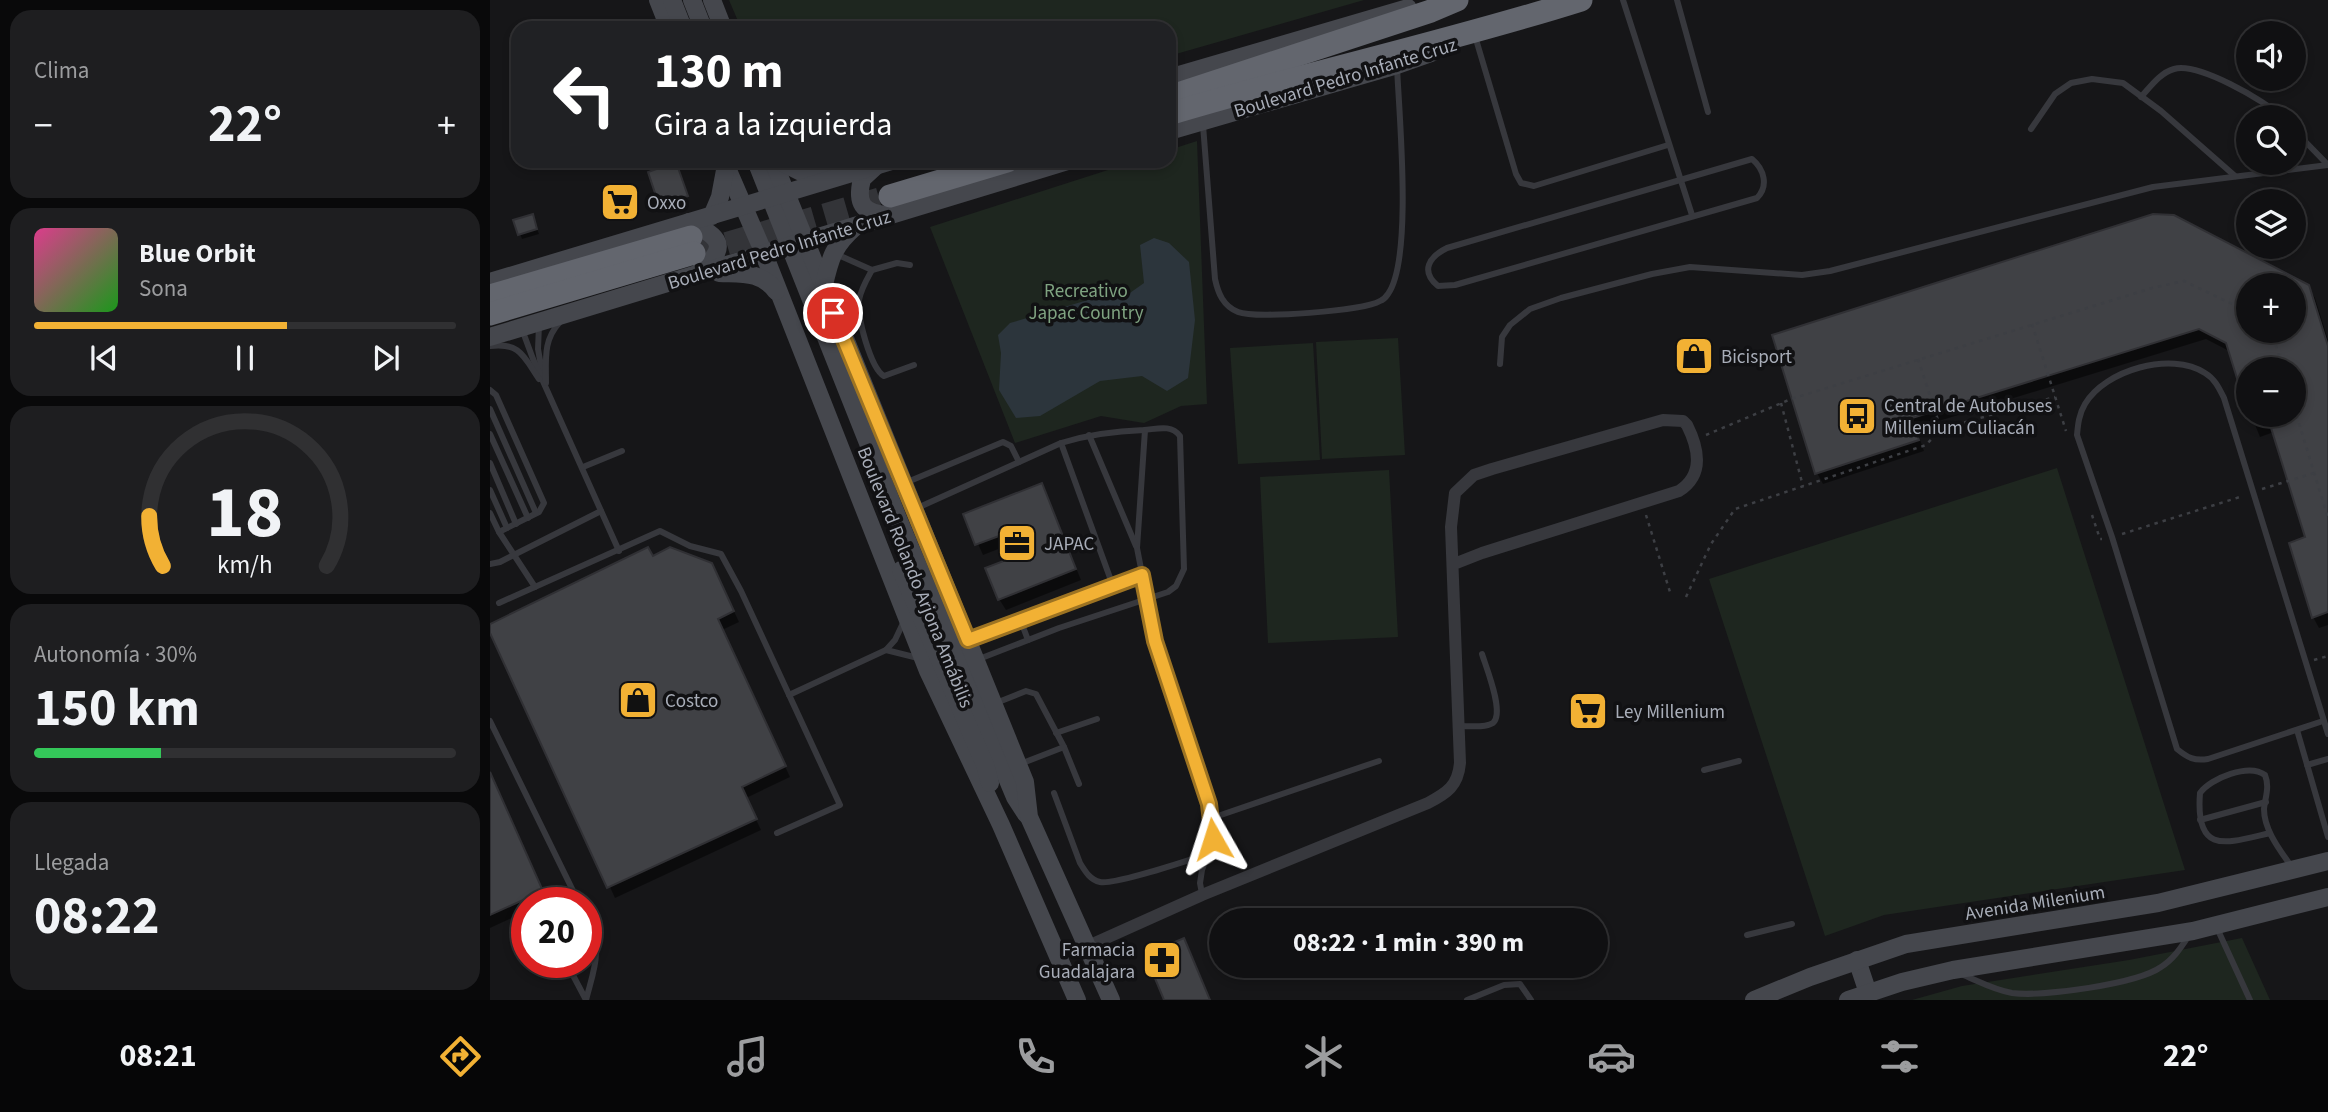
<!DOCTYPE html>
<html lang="es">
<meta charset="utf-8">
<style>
:root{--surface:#101012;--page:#1e1e20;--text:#f1f3f6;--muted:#9c9d9f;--line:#303032;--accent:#f2b134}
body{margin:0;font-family:"Source Sans 3",sans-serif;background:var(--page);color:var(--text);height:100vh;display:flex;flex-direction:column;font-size:26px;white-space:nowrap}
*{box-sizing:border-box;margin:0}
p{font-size:23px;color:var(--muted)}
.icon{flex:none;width:38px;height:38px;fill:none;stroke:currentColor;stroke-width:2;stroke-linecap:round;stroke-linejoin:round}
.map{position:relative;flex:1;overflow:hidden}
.sheet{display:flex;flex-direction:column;gap:10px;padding:10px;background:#09090a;width:490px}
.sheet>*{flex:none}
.banner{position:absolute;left:21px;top:21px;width:665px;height:147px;border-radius:21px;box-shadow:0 4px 10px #0003,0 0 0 2px var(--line);background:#202124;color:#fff;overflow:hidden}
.fabs{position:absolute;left:1746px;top:21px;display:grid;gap:14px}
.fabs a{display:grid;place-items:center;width:70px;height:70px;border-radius:50%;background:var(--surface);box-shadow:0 4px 10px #0003,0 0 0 2px var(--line);font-size:35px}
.speed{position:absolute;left:21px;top:887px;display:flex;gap:14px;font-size:35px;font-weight:700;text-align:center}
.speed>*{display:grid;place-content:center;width:91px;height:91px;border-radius:50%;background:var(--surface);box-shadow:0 4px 10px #0003,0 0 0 2px var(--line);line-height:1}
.speed .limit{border:10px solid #d22;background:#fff;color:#111}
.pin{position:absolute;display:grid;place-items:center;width:60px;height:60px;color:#fff;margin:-30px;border:4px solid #fff;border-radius:50%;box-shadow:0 2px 7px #0007}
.me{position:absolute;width:77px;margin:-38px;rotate:354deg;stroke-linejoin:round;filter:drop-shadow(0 0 5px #0008)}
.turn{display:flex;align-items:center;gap:24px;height:147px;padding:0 28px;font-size:32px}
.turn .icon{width:91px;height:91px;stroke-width:2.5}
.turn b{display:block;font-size:49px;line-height:60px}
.big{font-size:52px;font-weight:700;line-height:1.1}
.sheet .widget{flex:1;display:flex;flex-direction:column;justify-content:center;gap:10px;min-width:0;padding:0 24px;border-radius:21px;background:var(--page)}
.sheet .dial{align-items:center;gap:0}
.dial svg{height:182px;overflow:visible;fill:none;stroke:var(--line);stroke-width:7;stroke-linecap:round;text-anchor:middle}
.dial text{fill:var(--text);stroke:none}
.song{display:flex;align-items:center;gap:21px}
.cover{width:84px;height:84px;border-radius:10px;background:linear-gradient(135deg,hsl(330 70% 55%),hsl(120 70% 35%))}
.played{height:7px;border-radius:4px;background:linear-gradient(90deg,var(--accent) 60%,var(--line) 60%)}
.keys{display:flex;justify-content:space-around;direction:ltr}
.heat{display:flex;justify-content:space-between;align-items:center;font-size:38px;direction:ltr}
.charge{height:10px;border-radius:5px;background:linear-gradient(90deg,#34c759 30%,var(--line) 0)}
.trip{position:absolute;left:719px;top:908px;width:399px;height:70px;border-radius:35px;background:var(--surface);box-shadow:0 4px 10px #0003,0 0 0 2px var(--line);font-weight:700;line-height:70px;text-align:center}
.tabs{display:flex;height:112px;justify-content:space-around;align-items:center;background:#060607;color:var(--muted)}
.tabs .icon{width:49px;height:49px}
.tabs .current{color:var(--accent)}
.tabs b{font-size:32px;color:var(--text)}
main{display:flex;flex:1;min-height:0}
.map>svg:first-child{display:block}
</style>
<main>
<section class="sheet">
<div class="widget"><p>Clima</p>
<div class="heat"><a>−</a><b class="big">22°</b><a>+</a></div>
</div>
<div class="widget">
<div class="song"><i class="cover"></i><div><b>Blue Orbit</b><p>Sona</p></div></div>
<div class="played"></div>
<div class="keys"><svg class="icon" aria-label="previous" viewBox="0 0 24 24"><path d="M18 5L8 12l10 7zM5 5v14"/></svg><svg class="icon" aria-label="pause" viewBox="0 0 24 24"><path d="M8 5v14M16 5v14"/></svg><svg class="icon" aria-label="next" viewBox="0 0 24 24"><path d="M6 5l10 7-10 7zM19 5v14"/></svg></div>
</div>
<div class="widget dial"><svg viewBox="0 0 100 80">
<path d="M14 69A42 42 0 1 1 86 69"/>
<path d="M14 69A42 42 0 0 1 8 47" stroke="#f2b134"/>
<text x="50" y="56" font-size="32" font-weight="700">18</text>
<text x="50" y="72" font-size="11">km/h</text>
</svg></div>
<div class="widget"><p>Autonomía · 30%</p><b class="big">150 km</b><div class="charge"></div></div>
<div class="widget"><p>Llegada</p><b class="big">08:22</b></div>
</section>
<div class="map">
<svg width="1838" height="1000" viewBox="0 0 1838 1000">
<rect width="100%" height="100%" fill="#161618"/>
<g fill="#1e261f">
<path d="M239,0H874L679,56V28H251Z"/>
<path d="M707,141L717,404L691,406L654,423L611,416L525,443L440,227L646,161H679V150Z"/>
<path d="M908,338L915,455L832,459L826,342Z"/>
<path d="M823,343L830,460L748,464L740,348Z"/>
<path d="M1567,468L1695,870L1394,915L1335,936L1219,579Z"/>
<path d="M899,470L908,637L778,643L770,477Z"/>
<path d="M1752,938L1780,1000H1422L1472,986L1639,960Z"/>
</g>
<path fill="#2c353c" d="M664,238L679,243L699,262L705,320L698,378L677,391L652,376L610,381L550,416L526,418L509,390L511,353L508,335L520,323L608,297L637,295L654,283L650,245Z"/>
<g fill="#0007" fill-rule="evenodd">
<path d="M185,164L197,198L172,206L160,173Z"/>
<path d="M1664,216L1818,287L1825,298L1838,340V625L1829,628L1823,617L1817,538L1784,432L1770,437L1761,415H1804V369H1759V409L1741,352L1716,339L1426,428L1434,451L1333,484L1327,473ZM1759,285H1804V331H1759Z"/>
<path d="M25,221H44L49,234L32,239Z"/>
<path d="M552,485L591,580L516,610L509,599L521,560L516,546L493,555L475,515Z"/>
<path d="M163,558L227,575L249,622L232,630L300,777L256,798L271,830L125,898L0,626Z"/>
<path d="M0,773L57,902L37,903V911L0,928Z"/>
</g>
<g fill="#404145" stroke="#303034" stroke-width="2" fill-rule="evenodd">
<path d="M186,162L198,196L169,205L158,172Z"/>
<path d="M43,214L47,229L28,235L23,220Z"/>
<path d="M1663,214L1684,215L1819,285L1838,346V612L1822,618L1799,543L1815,537L1777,415H1804V369H1759V407H1756L1736,343L1709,329L1422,418L1429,440L1325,474L1282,335ZM1759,285H1804V331H1759Z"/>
<path d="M552,483L586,569L508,600L495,568L519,559L509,536L485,545L473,514Z"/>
<path d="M158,547L163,556L180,547L222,563L244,611L228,619L296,766L252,787L267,819L117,888L0,633V624Z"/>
<path d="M0,772L53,891L0,915Z"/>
<path d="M694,938L720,1000H674L659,964L666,950Z"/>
</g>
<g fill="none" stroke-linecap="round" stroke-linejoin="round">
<path stroke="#333438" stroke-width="23" stroke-dasharray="23 11" stroke-linecap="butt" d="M204,253L400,196"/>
<g stroke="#3d3f44" stroke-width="2.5" stroke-dasharray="3.5 5" stroke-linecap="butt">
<path d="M1542,324L1576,431"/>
<path d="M1777,331L1784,339L1793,369"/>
<path d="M1428,359L1451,429"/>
<path d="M1291,403L1313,486"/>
<path d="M1804,407L1838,518"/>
<path d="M1216,435L1301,399L1662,288L1694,281L1759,312"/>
<path d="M1772,489L1824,473"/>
<path d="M1156,515L1180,592"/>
<path d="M1602,515L1610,539H1612"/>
<path d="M1632,534L1753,496"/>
<path d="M1196,597L1221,544L1245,509L1436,445L1451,429L1565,397"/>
<path d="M1824,660L1838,656"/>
</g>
<g stroke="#37383d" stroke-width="6">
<path d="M1133,0L1202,215"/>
<path d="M1187,0L1218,112"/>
<path d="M985,36L1026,174L1031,183L1044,186L1178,145"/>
<path d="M1651,97C1661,86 1670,73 1684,69C1707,62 1775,100 1791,117"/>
<path d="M713,125L725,279C728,293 733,306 748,312C766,319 873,311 890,301C893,300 896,297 898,294C923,259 909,114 907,67"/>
<path d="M1541,129L1565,94L1581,83L1602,79L1633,83L1671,111L1745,176"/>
<path d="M1804,130L1838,165"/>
<path d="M1262,159C1274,169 1279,186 1267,198L965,285L948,286C930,271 939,257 957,248Z"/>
<path d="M159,167L175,161"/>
<path d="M346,254L382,270L407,263L420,265"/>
<path d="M382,270C377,279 371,289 369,300C366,315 381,369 394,376L424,365"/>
<path d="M49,325L48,349L53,377"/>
<path d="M35,328L33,332L43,359L129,551"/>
<path d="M0,346C30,342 34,357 49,379"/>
<path d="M1010,364L1012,337L1020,325L1040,309L1071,298L1162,274L1200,267L1312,275L1340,271L1663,187L1838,165"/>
<path d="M56,383C56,359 53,340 70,322"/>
<path d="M0,390L6,395L54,503L49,512L9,532"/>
<path d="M0,409L46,513"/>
<path d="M655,430L647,548L665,641L719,804L723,839L712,870L710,883L712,894"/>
<path d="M0,434L38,518"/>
<path d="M599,435L646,546"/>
<path d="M571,443L623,586"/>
<path d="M0,463L26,524"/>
<path d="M93,467L132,451"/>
<path d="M415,483L513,442L521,446L529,462"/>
<path d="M0,490L17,528"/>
<path d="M425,509L571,443C600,434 625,431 654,430C667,429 681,424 690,436L694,569L686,586L678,592L569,628L489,659"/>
<path d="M0,513L9,532L45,587"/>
<path d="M0,564L10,562L111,511"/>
<path d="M9,603L170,531L200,546L231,554L251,591L350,805L287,833"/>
<path d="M530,619L538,640"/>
<path d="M479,639L652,575"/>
<path d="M396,650L428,658"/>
<path d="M299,695L396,650L405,640L414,621"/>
<path d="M506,703L536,691L546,694L574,747L589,784"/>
<path d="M0,721L89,903"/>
<path d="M1833,721L1718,759C1704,761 1698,758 1687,749L1622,537L1587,435C1588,424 1589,414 1595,404C1615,370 1681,351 1715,373C1725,379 1729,388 1734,398L1838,734"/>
<path d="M970,726C979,726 995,728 1003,723C1015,713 996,667 992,654"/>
<path d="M1807,730L1838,837"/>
<path d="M566,733L607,719"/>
<path d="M530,764L574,747"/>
<path d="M1817,765L1838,759"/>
<path d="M1214,770L1249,761"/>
<path d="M564,793L590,863C595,871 600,880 610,882C626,885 698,860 718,854"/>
<path d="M722,818L889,761"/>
<path d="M1710,820L1776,802"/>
<path d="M1780,833C1737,843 1705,856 1710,793C1721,778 1759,763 1775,775C1780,787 1775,798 1774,809C1774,830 1790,850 1801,866"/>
<path d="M26,927L37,934"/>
<path d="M1727,928L1760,1000"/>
<path d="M1257,935L1302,924"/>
<path d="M76,962L96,1000"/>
<path d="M1471,974C1488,981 1504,990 1522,993C1552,997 1647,984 1671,967C1684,959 1692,946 1700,934"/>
<path d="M96,1000C105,965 113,952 96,918"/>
<path d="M977,1000L1014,985L1030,984L1041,1000"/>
</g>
<path stroke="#37383d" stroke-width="12" d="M596,947L712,895L938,803C957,793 968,786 970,763L961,527L965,493L984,475L1002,469L1173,420L1193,421L1197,425C1209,449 1214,475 1189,491L992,553L964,564"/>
<g stroke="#45474d" stroke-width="18">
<path d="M168,0L179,28"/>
<path d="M182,0L193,28"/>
<path d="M202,0L213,28"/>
<path d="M222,0L233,28"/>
<path d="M679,78L918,8"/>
<path d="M679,131L907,65L941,53"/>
<path d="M234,161L272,249L438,671L511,825L587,1000"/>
<path d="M266,161L407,516L525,797L536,814"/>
<path d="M283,161L535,782L539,817L621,1000"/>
<path d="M289,161L311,172L339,178"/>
<path d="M385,167L372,179C366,203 372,213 397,215"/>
<path d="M222,216L230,197L236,165"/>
<path d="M199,222C230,237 240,246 209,272"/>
<path d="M229,273C252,274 271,271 286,291"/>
<path d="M0,282L402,161"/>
<path d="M333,289C340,259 342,247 366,226"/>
<path d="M0,337L578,161"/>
<path d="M411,570L495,765L500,783"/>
<path d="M1367,960L1378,993"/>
<path d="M1264,1000L1320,977L1416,944L1668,903L1838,861"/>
<path d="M1358,1000L1412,982L1463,970L1703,931L1838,897"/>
</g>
<g stroke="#63666e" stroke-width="23">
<path d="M679,97L941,11L967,0"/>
<path d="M679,114C815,73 955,43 1091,0"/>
<path d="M400,196L517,161"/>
<path d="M0,296L201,237"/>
<path d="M0,314L204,253"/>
</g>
</g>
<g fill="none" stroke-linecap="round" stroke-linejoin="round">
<g stroke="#9d7322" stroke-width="18">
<path id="route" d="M343,313L478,640L652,575L665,641L719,804L723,839"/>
</g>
<use href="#route" stroke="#f2b134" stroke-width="12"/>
</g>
<defs>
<g id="supermarket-square" transform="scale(2.0125)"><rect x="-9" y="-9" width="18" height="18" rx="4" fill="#f2b134" stroke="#111113"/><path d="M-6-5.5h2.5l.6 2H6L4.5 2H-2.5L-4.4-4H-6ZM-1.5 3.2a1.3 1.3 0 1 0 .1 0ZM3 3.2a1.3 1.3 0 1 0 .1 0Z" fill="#111"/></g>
<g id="shop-square" transform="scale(2.0125)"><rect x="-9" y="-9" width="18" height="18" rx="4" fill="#f2b134" stroke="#111113"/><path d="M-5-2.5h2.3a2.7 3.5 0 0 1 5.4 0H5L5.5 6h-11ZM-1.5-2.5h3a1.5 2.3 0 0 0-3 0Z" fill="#111"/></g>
<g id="bus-square" transform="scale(2.0125)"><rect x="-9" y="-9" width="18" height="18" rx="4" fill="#f2b134" stroke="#111113"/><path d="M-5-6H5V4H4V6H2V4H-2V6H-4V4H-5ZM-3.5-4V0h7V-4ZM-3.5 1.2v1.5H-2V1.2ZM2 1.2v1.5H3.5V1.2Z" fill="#111"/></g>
<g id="office-square" transform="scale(2.0125)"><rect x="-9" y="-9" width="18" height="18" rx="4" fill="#f2b134" stroke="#111113"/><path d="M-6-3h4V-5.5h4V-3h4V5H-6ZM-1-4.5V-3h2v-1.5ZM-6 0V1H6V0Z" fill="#111"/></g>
<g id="pharmacy-square" transform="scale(2.0125)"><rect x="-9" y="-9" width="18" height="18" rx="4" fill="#f2b134" stroke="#111113"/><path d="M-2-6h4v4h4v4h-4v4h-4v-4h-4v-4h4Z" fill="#111"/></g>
</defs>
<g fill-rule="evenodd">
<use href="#supermarket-square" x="130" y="202"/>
<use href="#shop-square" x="1204" y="356"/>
<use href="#bus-square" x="1367" y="416"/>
<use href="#office-square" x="527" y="543"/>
<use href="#shop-square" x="148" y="700"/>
<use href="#supermarket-square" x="1098" y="711"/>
<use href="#pharmacy-square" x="672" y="960"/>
</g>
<g text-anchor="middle" stroke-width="7" stroke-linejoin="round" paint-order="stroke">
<g font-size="19" fill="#a8adb8" stroke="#111113">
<text transform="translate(855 77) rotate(-17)" y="7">Boulevard Pedro Infante Cruz</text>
<text transform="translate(289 249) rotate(-17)" y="7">Boulevard Pedro Infante Cruz</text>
<text transform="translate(426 577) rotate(68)" y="7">Boulevard Rolando Arjona Amábilis</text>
<text transform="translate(1545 902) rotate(-9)" y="7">Avenida Milenium</text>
</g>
<g font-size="19" fill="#a8adb8" stroke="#111113" text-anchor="start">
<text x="157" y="209">Oxxo</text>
<text x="1231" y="363">Bicisport</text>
<text x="1394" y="412">Central de Autobuses<tspan x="1394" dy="22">Millenium Culiacán</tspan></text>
<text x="554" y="550">JAPAC</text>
<text x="175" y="707">Costco</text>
<text x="1125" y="718">Ley Millenium</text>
<text x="645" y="956" text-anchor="end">Farmacia<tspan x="645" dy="22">Guadalajara</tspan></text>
</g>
<g font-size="19" fill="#7fa381" stroke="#111113">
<text x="596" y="297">Recreativo<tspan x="596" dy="22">Japac Country</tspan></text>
</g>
</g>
</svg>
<div class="fabs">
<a><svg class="icon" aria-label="sound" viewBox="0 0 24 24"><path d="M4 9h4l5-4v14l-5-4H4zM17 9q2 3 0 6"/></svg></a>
<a><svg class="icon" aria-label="search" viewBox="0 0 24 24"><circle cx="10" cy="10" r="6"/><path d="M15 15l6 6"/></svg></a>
<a><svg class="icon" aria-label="layers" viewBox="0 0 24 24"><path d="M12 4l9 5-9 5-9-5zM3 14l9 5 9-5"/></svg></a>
<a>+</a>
<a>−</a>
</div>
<div class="speed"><div class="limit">20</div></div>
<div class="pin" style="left:343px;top:313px;background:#d93025"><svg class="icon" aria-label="arrive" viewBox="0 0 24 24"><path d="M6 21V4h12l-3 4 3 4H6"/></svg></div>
<svg class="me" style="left:723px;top:839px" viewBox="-20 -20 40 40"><path d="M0-17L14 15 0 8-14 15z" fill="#f2b134" stroke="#fff" stroke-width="4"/></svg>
<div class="trip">08:22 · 1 min · 390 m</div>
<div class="banner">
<div class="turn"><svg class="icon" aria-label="left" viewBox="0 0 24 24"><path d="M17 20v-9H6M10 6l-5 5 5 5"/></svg><div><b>130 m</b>Gira a la izquierda</div></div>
</div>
</div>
</main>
<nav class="tabs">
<b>08:21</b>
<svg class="icon current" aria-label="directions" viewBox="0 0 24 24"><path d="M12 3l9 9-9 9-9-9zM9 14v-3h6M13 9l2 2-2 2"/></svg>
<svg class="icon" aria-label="music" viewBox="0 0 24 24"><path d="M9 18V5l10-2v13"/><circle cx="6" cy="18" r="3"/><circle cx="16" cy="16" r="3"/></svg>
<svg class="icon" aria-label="phone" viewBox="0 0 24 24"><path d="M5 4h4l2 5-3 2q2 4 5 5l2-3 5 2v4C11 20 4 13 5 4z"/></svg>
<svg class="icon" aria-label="climate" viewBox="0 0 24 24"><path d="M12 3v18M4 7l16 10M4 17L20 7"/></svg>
<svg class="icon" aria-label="car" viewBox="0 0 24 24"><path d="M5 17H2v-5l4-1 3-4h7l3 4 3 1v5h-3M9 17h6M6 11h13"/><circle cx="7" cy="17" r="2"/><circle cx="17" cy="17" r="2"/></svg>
<svg class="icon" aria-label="filters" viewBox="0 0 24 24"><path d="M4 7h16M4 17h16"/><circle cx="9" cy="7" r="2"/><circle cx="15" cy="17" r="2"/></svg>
<b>22°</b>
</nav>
